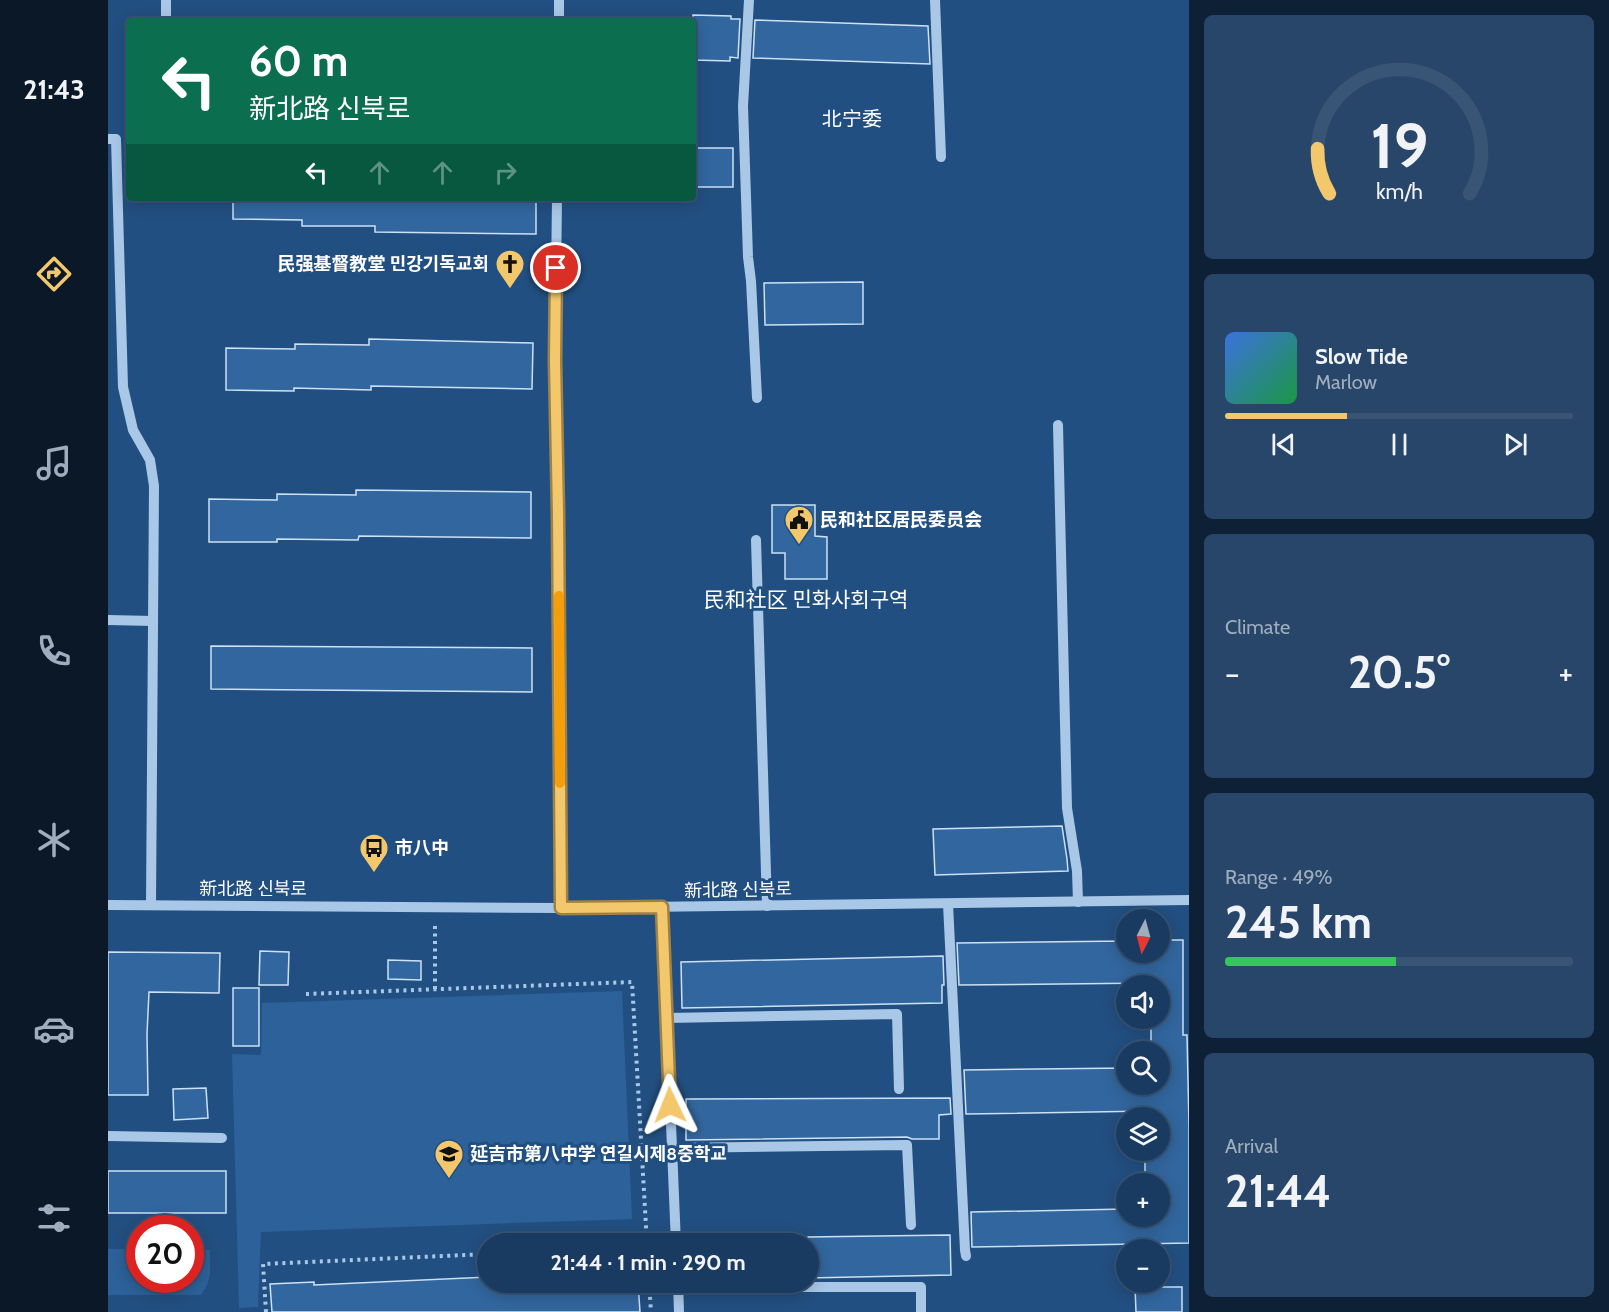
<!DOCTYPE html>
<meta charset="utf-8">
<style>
:root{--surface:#1a3b61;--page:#27466a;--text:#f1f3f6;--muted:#9fadbd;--line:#385576;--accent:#f3c76b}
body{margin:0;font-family:Cabin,"Noto Sans SC","Noto Sans KR",sans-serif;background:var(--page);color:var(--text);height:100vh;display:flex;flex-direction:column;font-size:22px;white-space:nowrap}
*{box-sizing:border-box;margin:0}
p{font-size:20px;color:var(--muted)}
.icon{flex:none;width:33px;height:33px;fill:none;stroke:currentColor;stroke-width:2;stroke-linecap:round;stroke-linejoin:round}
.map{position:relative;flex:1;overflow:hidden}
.side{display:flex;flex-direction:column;gap:15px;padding:15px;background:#0e2035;width:420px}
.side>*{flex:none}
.guide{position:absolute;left:18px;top:18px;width:570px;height:183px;border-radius:6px;box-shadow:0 3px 15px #0003,0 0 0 2px var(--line);background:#0b6e4f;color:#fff;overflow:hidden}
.needle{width:39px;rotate:186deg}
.buttons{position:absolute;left:1008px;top:909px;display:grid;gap:12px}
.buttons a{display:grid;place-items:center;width:54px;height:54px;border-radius:50%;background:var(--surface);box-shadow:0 3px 15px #0003,0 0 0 2px var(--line);font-size:30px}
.speed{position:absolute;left:18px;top:1215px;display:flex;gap:12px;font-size:30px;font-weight:700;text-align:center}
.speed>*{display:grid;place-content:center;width:78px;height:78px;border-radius:50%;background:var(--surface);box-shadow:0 3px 15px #0003,0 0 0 2px var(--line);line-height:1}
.speed .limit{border:9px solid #d22;background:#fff;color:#111}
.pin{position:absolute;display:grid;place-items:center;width:51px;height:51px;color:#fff;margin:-26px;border:3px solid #fff;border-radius:50%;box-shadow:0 2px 6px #0007}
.me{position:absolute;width:66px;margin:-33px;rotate:358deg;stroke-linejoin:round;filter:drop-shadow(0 0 4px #0008)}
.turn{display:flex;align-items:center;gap:21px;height:126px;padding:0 24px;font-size:27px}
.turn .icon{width:78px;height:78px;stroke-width:2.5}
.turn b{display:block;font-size:42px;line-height:51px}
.lanes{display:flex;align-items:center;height:57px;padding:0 24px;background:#0003;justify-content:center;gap:30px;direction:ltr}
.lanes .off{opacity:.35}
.big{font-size:45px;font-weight:700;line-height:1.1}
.side .tile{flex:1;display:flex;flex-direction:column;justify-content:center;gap:9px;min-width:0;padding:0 21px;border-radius:9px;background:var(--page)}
.side .dial{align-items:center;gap:0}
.dial svg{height:156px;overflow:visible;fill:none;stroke:var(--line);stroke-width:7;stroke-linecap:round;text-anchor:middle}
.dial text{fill:var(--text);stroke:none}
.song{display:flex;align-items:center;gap:18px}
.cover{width:72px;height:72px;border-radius:9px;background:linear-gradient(135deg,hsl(220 70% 55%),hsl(140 70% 35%))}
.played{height:6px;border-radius:3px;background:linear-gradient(90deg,var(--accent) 35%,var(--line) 35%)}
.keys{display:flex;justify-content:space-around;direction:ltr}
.heat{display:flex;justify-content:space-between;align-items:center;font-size:33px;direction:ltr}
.charge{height:9px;border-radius:4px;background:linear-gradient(90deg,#34c759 49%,var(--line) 0)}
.trip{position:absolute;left:369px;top:1233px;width:342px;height:60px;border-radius:30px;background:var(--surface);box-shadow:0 3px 15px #0003,0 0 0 2px var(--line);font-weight:700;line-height:60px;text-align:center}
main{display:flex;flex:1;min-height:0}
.tabs{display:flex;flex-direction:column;width:108px;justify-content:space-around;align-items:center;background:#0a1827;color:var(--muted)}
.tabs .icon{width:42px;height:42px}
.tabs .selected{color:var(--accent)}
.tabs b{font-size:27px;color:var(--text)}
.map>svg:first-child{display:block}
</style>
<main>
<nav class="tabs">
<b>21:43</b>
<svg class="icon selected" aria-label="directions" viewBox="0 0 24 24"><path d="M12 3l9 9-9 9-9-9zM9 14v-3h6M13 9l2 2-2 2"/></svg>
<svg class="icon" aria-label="music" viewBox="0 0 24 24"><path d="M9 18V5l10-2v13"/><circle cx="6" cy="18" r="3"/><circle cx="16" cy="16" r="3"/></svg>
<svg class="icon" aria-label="phone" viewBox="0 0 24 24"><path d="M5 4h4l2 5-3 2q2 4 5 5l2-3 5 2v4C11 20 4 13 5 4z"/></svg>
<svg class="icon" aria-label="climate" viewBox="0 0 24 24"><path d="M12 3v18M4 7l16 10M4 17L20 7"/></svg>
<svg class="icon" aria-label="car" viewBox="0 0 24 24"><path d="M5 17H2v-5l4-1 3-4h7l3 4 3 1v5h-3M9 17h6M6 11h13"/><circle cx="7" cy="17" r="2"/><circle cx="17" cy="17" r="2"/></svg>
<svg class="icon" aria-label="filters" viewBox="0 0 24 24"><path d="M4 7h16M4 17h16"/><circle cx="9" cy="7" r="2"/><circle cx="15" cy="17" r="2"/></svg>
</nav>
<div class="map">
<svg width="1081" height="1312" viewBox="0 0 1081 1312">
<rect width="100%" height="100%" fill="#224f81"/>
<g fill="#2c6199">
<path d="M514,991L524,1219L153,1232L150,1307L131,1308L124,1054L153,1055L154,1003Z"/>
<path d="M0,1249H31L32,1280H82L83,1250H102C102,1268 105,1279 93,1295H0Z"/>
</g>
<g fill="#32669e" stroke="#cce1f6" stroke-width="1.5">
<path d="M585,15L623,16V19H632L630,58L622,57V61L585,60Z"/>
<path d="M647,20L820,26L822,64L645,58Z"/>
<rect x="585" y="148" width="40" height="39"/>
<path d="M125,198H428V234L267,232V226H194V220L125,219Z"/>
<path d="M755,282V324L657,325L656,283Z"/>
<path d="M261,339L425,343L424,389L263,386V390L186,388V391L118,390V348L187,349V344L261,345Z"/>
<path d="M248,490L423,492V538L251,536L250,540L169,539V542H101V499L169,500V494L248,495Z"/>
<path d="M664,505H707V536L719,537V579H677V553H664Z"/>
<path d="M103,646L424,648V692L103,689Z"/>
<path d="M954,826L959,859L960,871L827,875L825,829Z"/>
<path d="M1052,940H1075V1035H1079L1081,1125V1243L864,1247L863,1212L1018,1209V1216H1052V1184H1037V1150H1052V1118H1042L1041,1111L858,1114L856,1070L1018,1068V1084H1052V1052H1043V1018H1052V986H1043V983L851,985L849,943L1018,941V952H1052Z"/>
<path d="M152,951L181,952L180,985H151Z"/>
<path d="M0,952L112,953L111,993L41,992L39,1034L40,1095H0Z"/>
<path d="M835,956L836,985H834V1003L574,1008L573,962Z"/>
<path d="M280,960L313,961V980L280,979Z"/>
<rect x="125" y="988" width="26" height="58"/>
<path d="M98,1088L100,1118L66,1120L65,1089Z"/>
<path d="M842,1098L843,1114L831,1115V1139H804L799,1137L578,1140V1099Z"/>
<rect x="0" y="1171" width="118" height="42"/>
<path d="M842,1235L843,1275L700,1278V1237Z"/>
<path d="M380,1277V1282H530L532,1312H164L162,1284L206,1282V1285Z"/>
<path d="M1027,1287H1074V1312H1028Z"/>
</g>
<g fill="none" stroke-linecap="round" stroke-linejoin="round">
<g stroke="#a9c7e7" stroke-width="4" stroke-dasharray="3 4.5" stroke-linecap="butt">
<path d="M327,989V923"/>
<path d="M198,994L524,982L539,1244"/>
<path d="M541,1282L543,1312"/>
<path d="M158,1312L155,1264L380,1254"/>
</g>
<g stroke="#a9c7e7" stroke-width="10">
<path d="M641,0L635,106L640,257L643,281L649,398"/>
<path d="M827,0L833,157"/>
<path d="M58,21V0"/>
<path d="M451,21V0"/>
<path d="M0,139H8L15,387L25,430L42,460L46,486L43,905"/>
<path d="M449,198L447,361L450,513L453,908"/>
<path d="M950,425L959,808L969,871L970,902"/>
<path d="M648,540L659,906"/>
<path d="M0,620L45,621"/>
<path d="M840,904L857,1250L858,1256"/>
<path d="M0,905L453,908L1081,900"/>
<path d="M554,907L568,1244"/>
<path d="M558,1018L789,1014L791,1089"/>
<path d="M0,1136L114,1138"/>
<path d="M564,1148L799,1145L803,1225"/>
<path d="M570,1282L571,1312"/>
<path d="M570,1287H813V1312"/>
</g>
</g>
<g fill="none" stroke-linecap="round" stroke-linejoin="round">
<g stroke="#9e8146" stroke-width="15">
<path id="route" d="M448,268L447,361L450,513L453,908L554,907L562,1105"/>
</g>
<use href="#route" stroke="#f3c76b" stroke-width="10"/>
<path stroke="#f59e0b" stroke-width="10" d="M451,596L452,783"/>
</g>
<defs>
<g id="church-pin" transform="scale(1.5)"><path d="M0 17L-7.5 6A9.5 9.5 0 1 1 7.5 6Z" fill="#f3c76b" stroke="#224f81"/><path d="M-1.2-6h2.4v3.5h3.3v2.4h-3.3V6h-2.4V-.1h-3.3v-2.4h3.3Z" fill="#111"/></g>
<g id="civic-pin" transform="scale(1.5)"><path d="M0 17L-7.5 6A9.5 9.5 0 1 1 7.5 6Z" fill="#f3c76b" stroke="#224f81"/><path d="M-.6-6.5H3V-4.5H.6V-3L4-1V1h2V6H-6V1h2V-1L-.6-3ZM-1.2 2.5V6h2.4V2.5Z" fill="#111"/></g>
<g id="bus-pin" transform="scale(1.5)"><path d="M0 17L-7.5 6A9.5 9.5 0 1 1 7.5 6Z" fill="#f3c76b" stroke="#224f81"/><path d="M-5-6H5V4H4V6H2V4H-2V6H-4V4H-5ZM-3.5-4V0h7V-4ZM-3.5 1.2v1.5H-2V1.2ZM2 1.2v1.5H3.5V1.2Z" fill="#111"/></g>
<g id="school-pin" transform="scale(1.5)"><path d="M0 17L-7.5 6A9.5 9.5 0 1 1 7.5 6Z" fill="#f3c76b" stroke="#224f81"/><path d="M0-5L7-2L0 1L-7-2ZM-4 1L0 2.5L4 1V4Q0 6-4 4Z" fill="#111"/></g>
</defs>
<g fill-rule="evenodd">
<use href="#church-pin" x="402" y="264"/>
<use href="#civic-pin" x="691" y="520"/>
<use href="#bus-pin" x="266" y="848"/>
<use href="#school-pin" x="341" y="1154"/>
</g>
<g text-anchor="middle" stroke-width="6" stroke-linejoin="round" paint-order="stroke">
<g font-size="18" font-weight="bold" fill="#fff" stroke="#224f81" text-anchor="start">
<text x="381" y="270" text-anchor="end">民强基督教堂 민강기독교회</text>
<text x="712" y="526">民和社区居民委员会</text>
<text x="287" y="854">市八中</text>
<text x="362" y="1160">延吉市第八中学 연길시제8중학교</text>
</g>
<g font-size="18" fill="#fff" stroke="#224f81">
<text x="145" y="895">新北路 신북로</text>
<text transform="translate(630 890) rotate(-1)" y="6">新北路 신북로</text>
</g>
<g font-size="20" fill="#fff" stroke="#224f81">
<text x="744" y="126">北宁委</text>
</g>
<g font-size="21" fill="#fff" stroke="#224f81">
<text x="698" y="607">民和社区 민화사회구역</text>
</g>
</g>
</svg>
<div class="buttons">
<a><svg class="needle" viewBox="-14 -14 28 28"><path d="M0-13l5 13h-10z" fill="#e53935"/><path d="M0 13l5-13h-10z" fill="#9fadbd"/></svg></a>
<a><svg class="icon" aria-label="sound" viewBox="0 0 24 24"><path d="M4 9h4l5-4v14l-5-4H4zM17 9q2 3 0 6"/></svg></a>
<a><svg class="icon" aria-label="search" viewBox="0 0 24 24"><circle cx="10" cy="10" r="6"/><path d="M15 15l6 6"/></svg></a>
<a><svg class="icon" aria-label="layers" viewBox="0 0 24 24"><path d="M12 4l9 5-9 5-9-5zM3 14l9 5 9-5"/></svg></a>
<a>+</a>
<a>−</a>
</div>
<div class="speed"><div class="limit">20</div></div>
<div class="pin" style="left:448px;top:268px;background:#d93025"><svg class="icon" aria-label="arrive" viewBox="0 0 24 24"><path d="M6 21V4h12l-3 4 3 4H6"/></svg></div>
<svg class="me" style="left:562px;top:1105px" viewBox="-20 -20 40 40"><path d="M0-17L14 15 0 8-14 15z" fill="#f3c76b" stroke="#fff" stroke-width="4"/></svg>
<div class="trip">21:44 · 1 min · 290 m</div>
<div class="guide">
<div class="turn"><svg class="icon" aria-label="left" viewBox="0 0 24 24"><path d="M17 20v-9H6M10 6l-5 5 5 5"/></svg><div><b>60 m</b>新北路 신북로</div></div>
<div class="lanes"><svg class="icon" aria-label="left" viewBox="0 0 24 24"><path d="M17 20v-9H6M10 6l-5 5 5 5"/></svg><svg class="icon off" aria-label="ahead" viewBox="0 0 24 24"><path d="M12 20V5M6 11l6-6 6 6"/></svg><svg class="icon off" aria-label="ahead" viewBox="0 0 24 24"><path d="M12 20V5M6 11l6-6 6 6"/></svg><svg class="icon off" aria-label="right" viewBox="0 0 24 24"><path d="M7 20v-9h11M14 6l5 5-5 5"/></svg></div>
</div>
</div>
<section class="side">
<div class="tile dial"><svg viewBox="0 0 100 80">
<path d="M14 69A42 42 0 1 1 86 69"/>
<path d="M14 69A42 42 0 0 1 8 46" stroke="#f3c76b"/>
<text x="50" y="56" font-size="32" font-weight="700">19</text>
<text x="50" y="72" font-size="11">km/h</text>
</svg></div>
<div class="tile">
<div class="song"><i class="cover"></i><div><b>Slow Tide</b><p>Marlow</p></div></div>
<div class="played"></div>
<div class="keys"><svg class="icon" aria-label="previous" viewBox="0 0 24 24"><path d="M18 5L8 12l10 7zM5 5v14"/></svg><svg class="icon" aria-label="pause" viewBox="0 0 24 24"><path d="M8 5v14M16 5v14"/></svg><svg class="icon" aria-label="next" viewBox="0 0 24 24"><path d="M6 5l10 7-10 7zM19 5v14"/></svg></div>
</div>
<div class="tile"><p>Climate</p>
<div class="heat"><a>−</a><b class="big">20.5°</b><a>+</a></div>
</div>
<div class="tile"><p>Range · 49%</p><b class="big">245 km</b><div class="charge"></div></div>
<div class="tile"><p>Arrival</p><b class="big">21:44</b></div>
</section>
</main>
